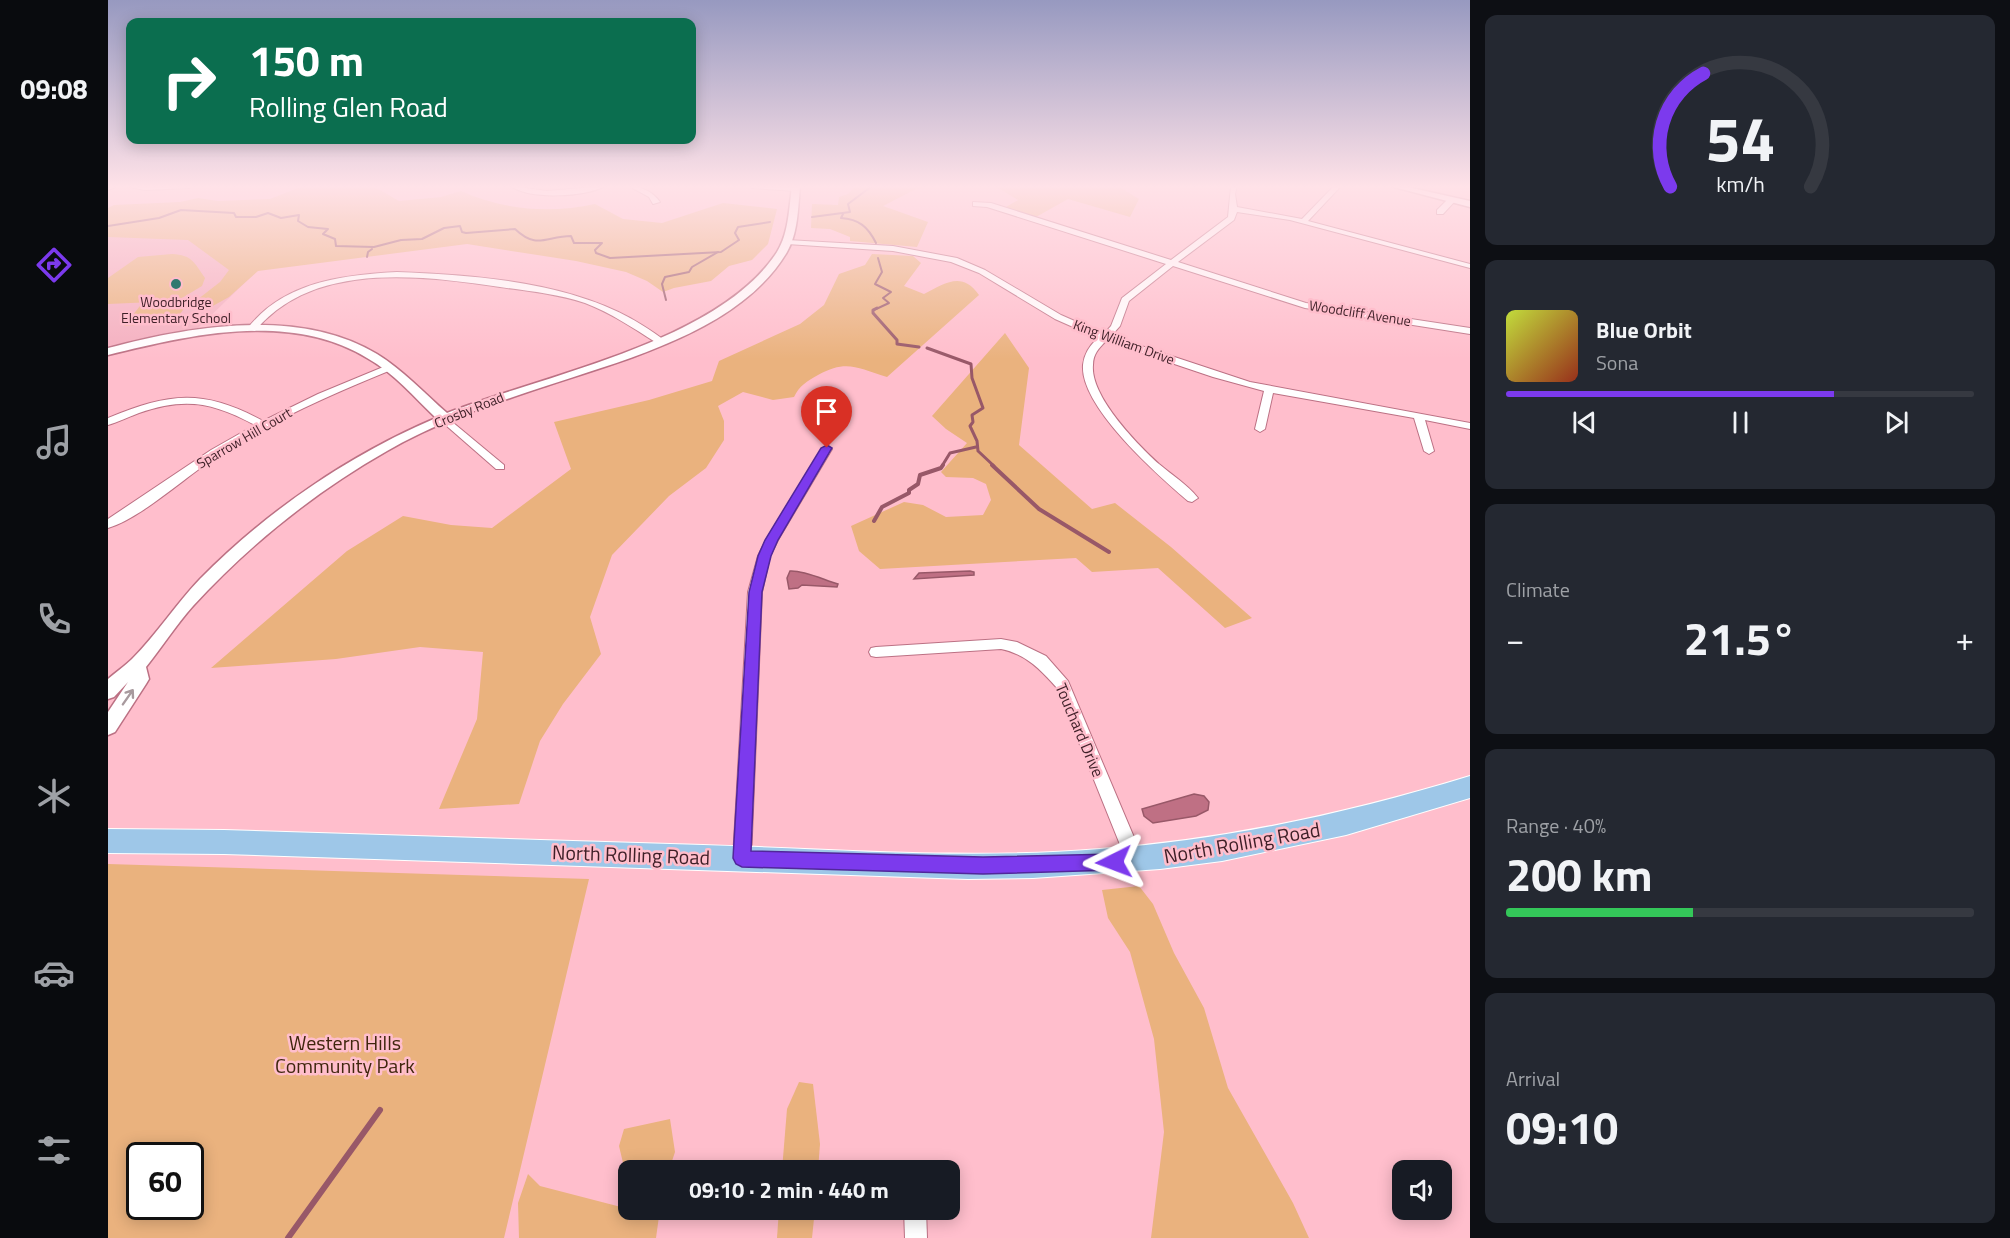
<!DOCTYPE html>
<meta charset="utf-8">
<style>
:root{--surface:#171b24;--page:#242831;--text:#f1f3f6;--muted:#9ea1a6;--line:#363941;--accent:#7c3aed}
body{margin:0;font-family:"Titillium Web",sans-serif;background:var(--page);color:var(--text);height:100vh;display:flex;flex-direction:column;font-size:22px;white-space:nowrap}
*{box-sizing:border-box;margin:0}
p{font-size:20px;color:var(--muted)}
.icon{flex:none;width:33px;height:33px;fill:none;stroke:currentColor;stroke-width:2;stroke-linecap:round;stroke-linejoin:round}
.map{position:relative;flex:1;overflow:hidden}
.details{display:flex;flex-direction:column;gap:15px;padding:15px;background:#0d0f14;width:540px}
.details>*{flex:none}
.banner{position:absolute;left:18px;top:18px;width:570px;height:126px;border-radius:12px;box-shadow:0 3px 15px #0003;background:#0b6e4f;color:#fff;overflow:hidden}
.buttons{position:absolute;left:1284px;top:1160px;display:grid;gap:12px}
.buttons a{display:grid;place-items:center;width:60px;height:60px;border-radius:12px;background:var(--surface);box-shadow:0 3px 15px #0003;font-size:30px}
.speed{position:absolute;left:18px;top:1142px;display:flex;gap:12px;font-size:30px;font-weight:700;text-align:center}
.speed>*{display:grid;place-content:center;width:78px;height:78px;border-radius:50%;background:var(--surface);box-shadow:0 3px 15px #0003;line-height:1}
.speed .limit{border:3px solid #111;border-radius:9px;background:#fff;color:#111}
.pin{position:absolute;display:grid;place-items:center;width:51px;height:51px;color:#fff;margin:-62px -26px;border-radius:50% 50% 50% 0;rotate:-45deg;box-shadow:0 0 6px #0007}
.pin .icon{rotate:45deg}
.me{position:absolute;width:66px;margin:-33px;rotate:267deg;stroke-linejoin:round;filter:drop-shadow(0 0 4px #0008)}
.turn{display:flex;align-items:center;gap:21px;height:126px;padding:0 24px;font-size:27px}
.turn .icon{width:78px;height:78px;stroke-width:2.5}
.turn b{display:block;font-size:42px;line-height:51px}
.big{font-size:45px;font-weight:700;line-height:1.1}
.details .card{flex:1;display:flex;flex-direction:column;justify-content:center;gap:9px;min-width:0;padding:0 21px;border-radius:12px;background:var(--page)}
.details .dial{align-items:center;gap:0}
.dial svg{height:156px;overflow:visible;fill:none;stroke:var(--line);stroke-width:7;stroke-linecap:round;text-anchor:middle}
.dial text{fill:var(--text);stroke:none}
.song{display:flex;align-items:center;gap:18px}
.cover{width:72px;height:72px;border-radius:9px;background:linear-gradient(135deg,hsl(70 70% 55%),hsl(10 70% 35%))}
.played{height:6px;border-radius:3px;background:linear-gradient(90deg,var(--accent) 70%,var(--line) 70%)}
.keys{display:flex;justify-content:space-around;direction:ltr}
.heat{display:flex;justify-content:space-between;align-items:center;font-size:33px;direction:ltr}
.charge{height:9px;border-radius:4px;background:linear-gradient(90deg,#34c759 40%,var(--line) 0)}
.trip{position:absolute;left:510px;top:1160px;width:342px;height:60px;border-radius:12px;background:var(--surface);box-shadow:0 3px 15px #0003;font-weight:700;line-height:60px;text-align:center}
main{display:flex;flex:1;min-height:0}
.menu{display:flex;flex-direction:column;width:108px;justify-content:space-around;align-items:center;background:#090b0e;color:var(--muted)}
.menu .icon{width:42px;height:42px}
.menu .active{color:var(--accent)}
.menu b{font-size:27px;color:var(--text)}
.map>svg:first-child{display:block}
</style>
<main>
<nav class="menu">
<b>09:08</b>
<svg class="icon active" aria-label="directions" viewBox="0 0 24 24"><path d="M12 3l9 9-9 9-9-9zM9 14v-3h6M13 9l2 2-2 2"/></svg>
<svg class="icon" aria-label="music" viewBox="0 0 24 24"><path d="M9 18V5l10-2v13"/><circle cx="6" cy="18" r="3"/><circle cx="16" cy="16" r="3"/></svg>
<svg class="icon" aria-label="phone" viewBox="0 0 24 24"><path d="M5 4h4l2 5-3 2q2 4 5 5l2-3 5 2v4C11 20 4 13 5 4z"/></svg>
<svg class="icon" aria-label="climate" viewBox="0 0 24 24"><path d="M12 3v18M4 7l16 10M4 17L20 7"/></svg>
<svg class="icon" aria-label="car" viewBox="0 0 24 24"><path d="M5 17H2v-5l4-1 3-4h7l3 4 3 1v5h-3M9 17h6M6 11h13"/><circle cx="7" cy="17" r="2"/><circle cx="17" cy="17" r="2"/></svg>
<svg class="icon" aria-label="filters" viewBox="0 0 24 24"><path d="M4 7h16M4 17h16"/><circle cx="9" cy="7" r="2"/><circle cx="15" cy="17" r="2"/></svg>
</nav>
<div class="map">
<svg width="1362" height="1238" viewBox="0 0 1362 1238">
<rect width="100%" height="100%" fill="#ffbecc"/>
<path fill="#f4afbf" d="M0,232L182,239L90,328L0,346Z"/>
<g fill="#eab27e" fill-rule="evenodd">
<path d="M195,186H265L291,201L333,197L353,191C395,210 442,214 487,204L515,219L554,223L615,203L669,209L660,244L644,260L621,266L603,281L566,288L555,292L539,281L518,272L468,261L359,244L150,271L121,297L94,312L85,303L112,282L121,270L80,240L0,237V208L6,205L72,202L90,198L110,201L162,199Z"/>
<path d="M747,186H822L806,190L775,206L820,222L809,247L742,241V237L722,229L703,228L704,204L730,205L731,197L740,194Z"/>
<path d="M887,186H1010L1031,199L1022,217L960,199L928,217L898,207L910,200Z"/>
<path d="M64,254C84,255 86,262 97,278L94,286L69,301L0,304V278L30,257Z"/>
<path d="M764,254L805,256L813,263L796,286L816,294C836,284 854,270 871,295L779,377C749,368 739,359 710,375C699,381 691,386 686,397L665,400L635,392L610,406L616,421V440L598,468L561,496L504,555L482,617L493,654L455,704L432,741L411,804L331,809L369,719L375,652L312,647L228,659L103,668L239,551L295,516L343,525L384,528L463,469L446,422L541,400L604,381L611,361L692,324L716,305L731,274L757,265Z"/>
<path d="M81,302L66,322L16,326L32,306Z"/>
<path d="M897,333L921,368L911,445L984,509L1007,503L1063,547L1144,618L1117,628L1050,568L984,572L968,558L772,569L751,551L743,526L796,502L815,505L838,517L875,515L883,500L878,484L865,478L838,477L833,472L859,443L838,429L824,416Z"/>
<path d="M0,864L481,879L396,1238H0ZM32,1155H82V1206H32Z"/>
<path d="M1031,886L1045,904L1066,953L1096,1008L1120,1088L1185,1203L1201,1238H1043L1056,1132L1046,1039L1022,952L1000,918L994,890Z"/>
<path d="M691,1082L705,1084L712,1144L710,1170H674L679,1109Z"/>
<path d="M562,1119L567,1152L561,1170H520V1184L511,1146L516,1129Z"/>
<path d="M420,1174L432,1186L513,1207L520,1189V1209H552L548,1238H411L410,1203Z"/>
<path d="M671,1209H707L704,1238H669Z"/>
</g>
<g fill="#bf7084" stroke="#985868" stroke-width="1.5">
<path d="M682,571C696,570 716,580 730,584L729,587L694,585L690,588L681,589L679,578Z"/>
<path d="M862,571L866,572V575L806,579L811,573Z"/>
<path d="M1086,794L1096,796L1101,802L1100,810L1088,816L1045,823L1036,816L1034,809Z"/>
</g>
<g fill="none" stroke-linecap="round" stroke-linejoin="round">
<g stroke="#985868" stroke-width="2">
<path d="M735,214L733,218C751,219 760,227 768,243"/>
<path d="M704,217L742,212L740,204L764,186"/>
<path d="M0,226L51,218L73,210L126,213L128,217H148L160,213L173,218L191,215L190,221L200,227L220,229L215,234L227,239L228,246L266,247L293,240L314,239L336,228L352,226L354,232L358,233L407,229C429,250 438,236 463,236L466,243H494L487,250L488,253L502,258L613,252L631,240L627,233L630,227L662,222"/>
<path d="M259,257L260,252L264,249"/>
<path d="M558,300L554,284L557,277L581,272L584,267L610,252"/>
<path d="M766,310L781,303L775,298L783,292L767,284L774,272L770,258"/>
</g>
<g stroke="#985868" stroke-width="3">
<path d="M769,308L765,310V313L789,340V344L811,347"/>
<path d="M819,348L863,364L864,378L875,408L864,415L865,422L862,426L869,441L870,451L886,466"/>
<path d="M834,466L842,453L868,447"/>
</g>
<g stroke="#985868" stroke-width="4">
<path d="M884,465L931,509L1001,552"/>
<path d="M766,521L774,507L801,493V490L810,484L812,475L833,468L835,465"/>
</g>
<path stroke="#985868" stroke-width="6" d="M180,1238L272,1110"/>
<g stroke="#bc7184" stroke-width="2">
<g id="minor">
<path d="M0,186H10L0,190Z"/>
<path d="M17,186H84L81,188L37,190Z"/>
<path d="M403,186L439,191L497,186C477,197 421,200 403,186Z"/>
<path d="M521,186C533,186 545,192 552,202L545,204L541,197Z"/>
<path d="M641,186H670L691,189L688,191L644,188Z"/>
<path d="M1123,186H1129L1127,194L1129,207L1194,219L1226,186H1233L1200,221L1362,264V268L1182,220L1129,212L1126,220L1070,262L1198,303L1362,328V334L1197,308L1065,266L1021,301L1012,326L1003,336L1142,382L1362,423V429L1317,420L1326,451L1321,454L1316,451L1306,418L1165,393L1157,429L1152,432L1147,429L1156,391L1105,377L998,341C991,348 985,354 985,365C982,396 1029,444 1051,464C1064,475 1080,485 1090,498L1084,502L1080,501C1050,475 972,407 975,365C976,354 982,345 990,338L947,319L871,273L843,262L785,251L679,244L675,242L679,240L785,246L849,258L877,270L953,315L996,334L1003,326L1014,298L1058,264L879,207L865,206V202L883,203L1063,260L1120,217Z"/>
<path d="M1341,198L1348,200L1335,214H1329V210Z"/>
<path d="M289,272C368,275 466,282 534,325C542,330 550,335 557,341L549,343C525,328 503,313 477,303C449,294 420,291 392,287C312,275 204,261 147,331L139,329C175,282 234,275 289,272Z"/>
<path d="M280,365L285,368L283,370C224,394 165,420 111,455C81,474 32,519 0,528V519L103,450L147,425C104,402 77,397 31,413C20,417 10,422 0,425V418C61,393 95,388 155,421L210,394Z"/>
<path d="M337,416L396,465V469H388L333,421V417Z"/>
<path d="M719,446L724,449L670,540L662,556L654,592L643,859L640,865L634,867L628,865L625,859L640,592L650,556L658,540L714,449Z"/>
<path d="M893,639L909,642L938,656L960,681L1036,861L1033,867L1027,869L1021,867L949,688C933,670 918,654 893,649L768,657L763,656L761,652L763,648L768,647Z"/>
<path d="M796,1209H818L819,1238H797Z"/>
</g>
</g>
<g stroke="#bc7184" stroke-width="3">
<g id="tertiary">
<path d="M684,186H692C690,208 690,233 679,252C633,330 519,359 438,386C384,404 329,422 279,451C207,492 141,545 85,606C68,625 54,647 38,667L41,679L38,684L7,732L0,735V712L20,682L6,697L0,699V679C8,672 17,666 24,659C49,634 68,604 92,579C159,511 241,455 328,418C306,397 286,373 259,358C182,311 81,335 0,355V348C82,326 192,307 269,354C295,370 316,393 339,413C435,375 611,342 669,252C681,233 681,207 684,186Z"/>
<path d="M1282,186H1295L1362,201V207Z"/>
</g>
</g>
<g stroke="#fff" stroke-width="2">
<path id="primary" d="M1362,776V798L1238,835L1114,861L1052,869L925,878L860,879L116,854L0,853V829L116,830C276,835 435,840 595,845C727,849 860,860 992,849C1119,840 1241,813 1362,776Z"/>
</g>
<use href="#minor" fill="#fff" fill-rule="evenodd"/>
<use href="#tertiary" fill="#fff" fill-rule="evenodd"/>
<use href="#primary" fill="#9ec7e8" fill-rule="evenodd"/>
</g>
<defs><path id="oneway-shaft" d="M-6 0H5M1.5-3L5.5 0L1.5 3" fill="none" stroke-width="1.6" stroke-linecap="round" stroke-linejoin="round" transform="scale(1.5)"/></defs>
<use stroke="#a89a9e" href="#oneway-shaft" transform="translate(20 697) rotate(-55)"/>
<linearGradient id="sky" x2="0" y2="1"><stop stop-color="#9799c0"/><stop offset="0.52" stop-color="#ffe2e8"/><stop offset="1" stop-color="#ffe2e8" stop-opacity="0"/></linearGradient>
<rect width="1362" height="359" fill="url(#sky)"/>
<path fill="#7c3aed" stroke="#51269a" stroke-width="1.5" d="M719,445L724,448L670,540L663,556L654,592L643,851L875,857L1006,854L1012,856L1015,862L1012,868L1006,870L875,874L634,867L628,864L625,858L641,592L650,556L657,540L713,448Z"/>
<circle fill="#337970" stroke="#ffbecc" stroke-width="2" cx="68" cy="284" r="6"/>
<g text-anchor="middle" stroke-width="5" stroke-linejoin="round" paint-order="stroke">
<g font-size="14" fill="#3e1f27" stroke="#ffbecc">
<text x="68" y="307">Woodbridge<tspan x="68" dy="16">Elementary School</tspan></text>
</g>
<g font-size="14" fill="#3e1f27" stroke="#ffbecc">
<text transform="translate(1252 313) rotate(9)" y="5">Woodcliff Avenue</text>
<text transform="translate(1016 342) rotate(20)" y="5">King William Drive</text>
<text transform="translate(361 410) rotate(-22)" y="5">Crosby Road</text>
<text transform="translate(136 438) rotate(-30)" y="5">Sparrow Hill Court</text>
</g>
<g font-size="16" fill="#3e1f27" stroke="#ffbecc">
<text transform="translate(972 730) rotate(67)" y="6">Touchard Drive</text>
</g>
<g font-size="20" fill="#3e1f27" stroke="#ffbecc">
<text transform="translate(1134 843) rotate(-10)" y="7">North Rolling Road</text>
<text transform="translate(523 855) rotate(2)" y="7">North Rolling Road</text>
</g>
<g font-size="20" fill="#3f260d" stroke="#ffbecc">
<text x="237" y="1050">Western Hills<tspan x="237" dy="23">Community Park</tspan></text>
</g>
</g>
</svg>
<div class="buttons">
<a><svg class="icon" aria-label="sound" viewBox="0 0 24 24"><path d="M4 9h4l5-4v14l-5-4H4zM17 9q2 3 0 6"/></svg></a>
</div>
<div class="speed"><div class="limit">60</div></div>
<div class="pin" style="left:719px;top:448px;background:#d93025"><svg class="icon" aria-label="arrive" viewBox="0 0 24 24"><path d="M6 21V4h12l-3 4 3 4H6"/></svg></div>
<svg class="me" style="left:1006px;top:862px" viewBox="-20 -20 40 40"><path d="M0-17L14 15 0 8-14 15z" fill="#7c3aed" stroke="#fff" stroke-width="4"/></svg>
<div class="trip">09:10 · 2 min · 440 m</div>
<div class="banner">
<div class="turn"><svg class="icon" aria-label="right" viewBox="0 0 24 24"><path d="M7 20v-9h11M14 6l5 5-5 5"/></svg><div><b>150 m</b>Rolling Glen Road</div></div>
</div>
</div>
<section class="details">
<div class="card dial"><svg viewBox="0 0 100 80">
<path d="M14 69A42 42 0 1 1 86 69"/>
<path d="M14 69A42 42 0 0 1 31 11" stroke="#7c3aed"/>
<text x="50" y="56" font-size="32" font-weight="700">54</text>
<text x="50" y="72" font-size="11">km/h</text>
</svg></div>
<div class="card">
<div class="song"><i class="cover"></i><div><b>Blue Orbit</b><p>Sona</p></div></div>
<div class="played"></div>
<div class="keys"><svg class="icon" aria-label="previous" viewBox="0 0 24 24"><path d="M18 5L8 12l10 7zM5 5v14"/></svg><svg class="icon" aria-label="pause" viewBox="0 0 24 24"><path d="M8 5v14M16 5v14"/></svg><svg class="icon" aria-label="next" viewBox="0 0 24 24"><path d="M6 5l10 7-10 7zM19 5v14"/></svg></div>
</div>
<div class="card"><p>Climate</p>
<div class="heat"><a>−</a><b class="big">21.5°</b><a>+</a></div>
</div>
<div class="card"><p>Range · 40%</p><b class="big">200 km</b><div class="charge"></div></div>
<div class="card"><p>Arrival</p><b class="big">09:10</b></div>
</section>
</main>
